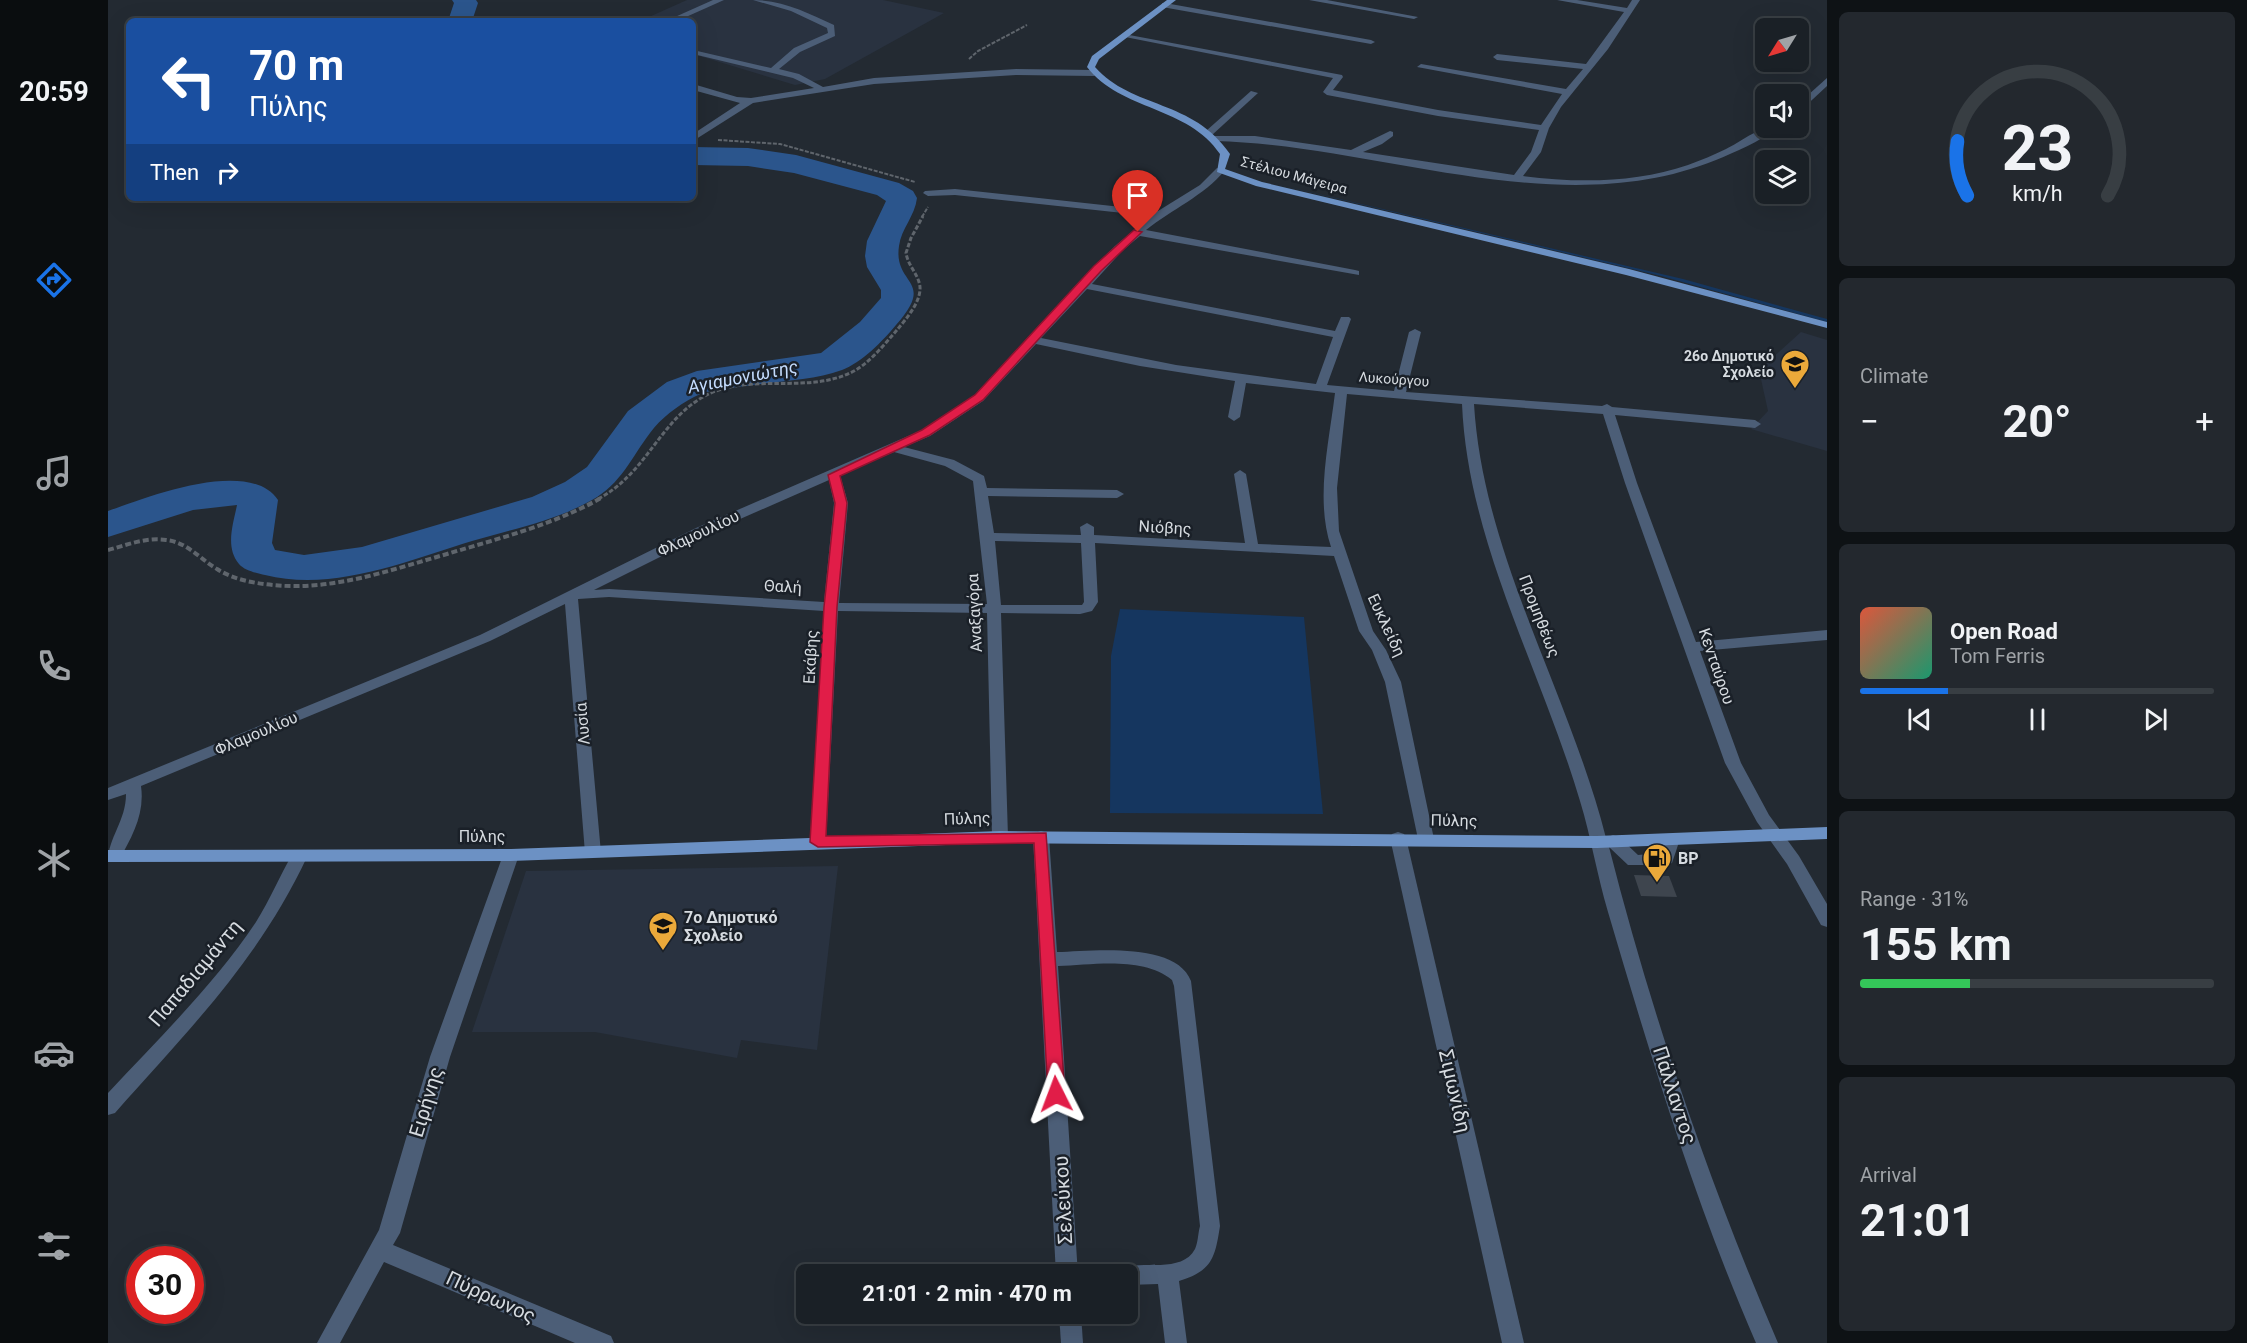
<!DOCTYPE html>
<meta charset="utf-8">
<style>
:root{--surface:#1a2026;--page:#23282e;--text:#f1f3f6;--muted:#9fa3a7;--line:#383e43;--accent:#1a73e8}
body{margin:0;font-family:Roboto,sans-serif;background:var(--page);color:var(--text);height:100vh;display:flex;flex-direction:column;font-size:22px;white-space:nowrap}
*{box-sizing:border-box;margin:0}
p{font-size:20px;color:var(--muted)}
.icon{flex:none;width:33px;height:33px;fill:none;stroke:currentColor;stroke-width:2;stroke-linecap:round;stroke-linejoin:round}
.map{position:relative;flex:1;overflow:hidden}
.panel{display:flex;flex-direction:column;gap:12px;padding:12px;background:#0e1215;width:420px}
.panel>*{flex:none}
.top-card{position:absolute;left:18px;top:18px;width:570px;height:183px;border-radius:9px;box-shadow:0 6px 24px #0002,0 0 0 2px var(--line);background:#1a4fa0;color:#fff;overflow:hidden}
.needle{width:39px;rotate:233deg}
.tools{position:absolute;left:1647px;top:18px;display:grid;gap:12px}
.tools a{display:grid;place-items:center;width:54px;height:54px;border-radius:9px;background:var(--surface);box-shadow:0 6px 24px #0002,0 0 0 2px var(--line);font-size:30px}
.speed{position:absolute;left:18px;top:1246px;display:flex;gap:12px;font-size:30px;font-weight:700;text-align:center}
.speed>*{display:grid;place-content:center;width:78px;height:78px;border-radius:50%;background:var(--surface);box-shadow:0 6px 24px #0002,0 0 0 2px var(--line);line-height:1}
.speed .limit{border:9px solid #d22;background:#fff;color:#111}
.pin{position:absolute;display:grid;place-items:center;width:51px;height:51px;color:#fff;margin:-62px -26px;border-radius:50% 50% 50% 0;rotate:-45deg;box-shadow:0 0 6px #0007}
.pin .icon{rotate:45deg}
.me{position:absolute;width:66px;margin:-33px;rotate:357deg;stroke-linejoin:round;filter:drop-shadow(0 0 4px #0008)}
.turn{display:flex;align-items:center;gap:21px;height:126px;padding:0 24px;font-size:27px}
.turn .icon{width:78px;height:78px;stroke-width:2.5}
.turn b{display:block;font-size:42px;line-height:51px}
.then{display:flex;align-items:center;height:57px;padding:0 24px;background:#0003;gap:12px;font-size:22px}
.big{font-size:45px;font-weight:700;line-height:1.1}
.panel .widget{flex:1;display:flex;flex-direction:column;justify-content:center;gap:9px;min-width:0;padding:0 21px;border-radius:9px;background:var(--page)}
.panel .dial{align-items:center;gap:0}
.dial svg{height:156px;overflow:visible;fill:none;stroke:var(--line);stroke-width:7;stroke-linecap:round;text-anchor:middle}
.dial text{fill:var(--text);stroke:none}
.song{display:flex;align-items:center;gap:18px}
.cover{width:72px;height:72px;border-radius:9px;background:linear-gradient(135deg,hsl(10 70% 55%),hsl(160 70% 35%))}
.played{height:6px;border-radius:3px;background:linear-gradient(90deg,var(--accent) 25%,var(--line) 25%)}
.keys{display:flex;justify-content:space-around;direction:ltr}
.heat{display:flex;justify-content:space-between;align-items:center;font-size:33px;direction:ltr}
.charge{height:9px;border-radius:4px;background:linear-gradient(90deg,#34c759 31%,var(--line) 0)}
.trip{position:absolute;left:688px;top:1264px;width:342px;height:60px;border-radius:9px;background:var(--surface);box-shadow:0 6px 24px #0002,0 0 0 2px var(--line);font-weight:700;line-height:60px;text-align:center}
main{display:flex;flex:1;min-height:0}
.tabs{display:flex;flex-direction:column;width:108px;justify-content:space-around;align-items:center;background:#0a0d0f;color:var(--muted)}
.tabs .icon{width:42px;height:42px}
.tabs .current{color:var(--accent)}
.tabs b{font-size:27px;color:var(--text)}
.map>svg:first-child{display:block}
</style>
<main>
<nav class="tabs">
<b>20:59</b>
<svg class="icon current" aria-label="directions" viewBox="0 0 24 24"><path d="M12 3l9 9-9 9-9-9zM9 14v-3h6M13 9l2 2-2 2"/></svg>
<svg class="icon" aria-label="music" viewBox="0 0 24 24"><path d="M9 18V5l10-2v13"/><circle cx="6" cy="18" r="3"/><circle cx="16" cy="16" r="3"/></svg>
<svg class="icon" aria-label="phone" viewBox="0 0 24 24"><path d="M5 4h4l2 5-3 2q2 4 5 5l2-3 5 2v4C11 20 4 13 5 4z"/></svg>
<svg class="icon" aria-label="climate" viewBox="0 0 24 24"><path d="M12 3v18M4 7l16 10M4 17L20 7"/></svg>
<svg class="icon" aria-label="car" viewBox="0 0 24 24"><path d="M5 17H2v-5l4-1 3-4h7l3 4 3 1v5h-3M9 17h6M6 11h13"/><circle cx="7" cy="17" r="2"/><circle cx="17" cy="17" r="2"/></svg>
<svg class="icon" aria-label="filters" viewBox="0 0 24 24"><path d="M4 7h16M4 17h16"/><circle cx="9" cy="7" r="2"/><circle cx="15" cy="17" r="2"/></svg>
</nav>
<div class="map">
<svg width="1719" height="1343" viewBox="0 0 1719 1343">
<rect width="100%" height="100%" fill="#232a32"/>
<g fill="#293240">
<path d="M579,0H775L836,13L717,79L687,85L585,54V21H532Z"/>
<path d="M1693,332L1719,340V451L1643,429L1660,411L1651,370Z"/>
<path d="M730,866L709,1050L633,1040L629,1058L487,1032H364L418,871Z"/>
</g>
<g fill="#15365f">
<path d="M1146,179L1575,279L1719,319V322L1553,276Z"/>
<path d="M1012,609L1196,617L1215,814L1002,813L1003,656Z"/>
</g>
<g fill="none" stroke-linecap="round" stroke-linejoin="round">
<g fill="#2b558c" fill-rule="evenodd">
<path d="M344,0H368L370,3L364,21H340L346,3Z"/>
<path d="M585,147L640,148L688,155L791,183L805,191L809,198C807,216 793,229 791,246C785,286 829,279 788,325C775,341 753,363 734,370C704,381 667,381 636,386C619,389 601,389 586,397C569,406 553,418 542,433C523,458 513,484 484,500C447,521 405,529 364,541C299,561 226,592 157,575C149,573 137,571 131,564C117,547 125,525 129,505L85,510L0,537V511C39,497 141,457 170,500L164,543L167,550L196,555L254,547L424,497L457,482L479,467L520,411L559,382L589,371L713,353L752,322L773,298V290L759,267L757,256L759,241L778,201L769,195L686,173L640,166L585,165Z"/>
</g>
</g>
<path fill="#3e454e" d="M1526,875L1561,876L1569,897L1533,896Z"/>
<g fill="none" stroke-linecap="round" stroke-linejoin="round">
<g stroke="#5f656c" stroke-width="2" stroke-dasharray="4 1.5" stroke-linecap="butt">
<path d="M861,59L870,51L919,25"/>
<path d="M610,140L672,144L807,182"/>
<path d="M814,217L820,207"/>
</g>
<path stroke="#5f656c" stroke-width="3" stroke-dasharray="4.5 2" stroke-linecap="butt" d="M490,499C537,474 550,426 590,400C635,370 695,395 742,373C760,365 775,346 789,330C798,319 813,302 812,287C811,275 800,266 798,253L803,238L815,216"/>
<path stroke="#5f656c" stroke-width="4" stroke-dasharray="6 3" stroke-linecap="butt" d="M0,550C19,545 38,537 58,540C79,542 92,559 109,569C123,578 140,582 156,584C220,593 279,571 339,554C392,538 445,525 493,498"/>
<g fill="#4c5e77" fill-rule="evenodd">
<path d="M605,0H616L569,21H558Z"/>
<path d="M645,0C675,0 700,13 726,25L727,36L692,52L671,69L691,74L715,87L766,78L908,69L986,70L990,73L986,76L908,75L766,84L645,103L585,141V134L632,103L585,90V84L629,97L643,98L706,88L685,78L585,54V50L663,68L686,48L720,33L719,28L683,11Z"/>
<path d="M1201,0H1219L1310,17L1306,19Z"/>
<path d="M1449,0H1469L1519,8L1524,0H1532L1500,49L1453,107L1441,128L1433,152L1415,176C1469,183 1528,183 1580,165C1593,160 1606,155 1618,149C1634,142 1650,126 1668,128C1652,142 1627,152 1608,160C1450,224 1271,145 1107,141L1104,140V136H1147L1243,150L1282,131L1285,132V136L1274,144L1255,152L1406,175L1423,152L1431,130L1330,116L1219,95L1215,92L1225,78L1012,36L1016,34L1234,75L1235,77L1225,90L1330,110L1433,125L1454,94L1309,67L1313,64L1458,89L1475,69L1389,60L1385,57L1389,54L1478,64L1516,12Z"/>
<path d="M1057,3L1263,40L1267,42L1263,44L1054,7V3Z"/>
<path d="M1719,78V86L1690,113V104Z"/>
<path d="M1143,91L1150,93L1104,135H1098V131Z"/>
<path d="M1109,168L1117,170C1096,196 1064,209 1038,230L1247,270L1251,271V275L1032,236L1015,250L984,284L1227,331L1233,317H1241L1243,319L1219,385L1286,391L1301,332L1307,329L1313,332L1298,392L1494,406L1499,404L1504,407L1647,420L1653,424L1647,428L1507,415L1529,483L1588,642L1719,630V640L1592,651L1633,763L1661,815L1691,856L1719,904V927L1713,925L1679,864L1649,822L1617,763L1517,483L1495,414L1366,404C1375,555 1461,692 1498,838L1505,835L1511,837L1530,855L1551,853L1558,835H1570L1572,839L1564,863L1558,865H1520L1501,847C1544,1016 1601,1183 1670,1343H1648C1587,1203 1543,1058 1500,912C1489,875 1483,837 1472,801C1433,669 1360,543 1354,404L1239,394L1229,488L1231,531L1265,631L1278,650L1293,682L1326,839L1324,843H1312L1310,839L1277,682L1264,650L1251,631L1226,556L987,543L990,602L984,611L972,614L893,613L900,837L898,841H886L884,837L879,613L730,611L718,842L716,846H704L702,842L716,611L501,597L470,599L493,853L491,857H479L477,853L457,604L382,641L33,786C37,814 24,837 11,860L0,861C0,838 18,821 18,794L0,800V788L372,635L588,528L814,430L867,395L970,283L1007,246L1043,216L847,195L820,196L815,193L817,191L847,189L1050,211L1092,185ZM979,289L1225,337L1208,384L1068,365L933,338ZM928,344L1032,366L1127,381L1120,417L1126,421L1132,417L1138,383L1227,393C1221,443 1207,499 1223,547L1150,544L1138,474L1132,470L1126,474L1137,543L986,535V527L979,523L972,527L973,535L886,533L880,496L1009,498L1016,494L1009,490L879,488L876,476L846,460L796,447L822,436L875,401ZM786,452L837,466L865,481L879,604L731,603L740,503L732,475ZM721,480L726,503L716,602L501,589L486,590L598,534ZM887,541L973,543L976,602L974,605H893Z"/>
<path d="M933,831L939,833L941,837L949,952C984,951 1068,941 1083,981L1112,1226C1107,1258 1104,1271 1071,1281L1079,1343H1057L1050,1284L1020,1285V1275H1009L1012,1268C1033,1260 1074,1274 1087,1249C1090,1243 1090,1233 1092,1226L1066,986L1064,980C1035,956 985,965 950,966L970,1275H948L925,837L927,833Z"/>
<path d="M1290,832L1296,834L1298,838L1416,1343H1394L1282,838L1284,834Z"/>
<path d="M403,849L409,851L411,855L342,1057L292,1233L285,1245L503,1336L506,1343H467L276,1262L232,1343H209L271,1230L322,1057L395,855L397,851Z"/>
<path d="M191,851L197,853L199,857C150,961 82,1028 7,1113L0,1115V1093C51,1038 106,985 148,922C162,900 172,875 185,853Z"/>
<path d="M951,1314H973L975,1343H953Z"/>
</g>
<g fill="#6c91c4" fill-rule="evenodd">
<path d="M1059,0H1068L991,59L987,67C1024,109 1085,99 1122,154L1117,169L1154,182L1521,269L1719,322V328L1518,275L1148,186L1109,172L1112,154C1080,106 1013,111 979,67L984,56Z"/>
<path d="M1719,827V839L1489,848L892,843L403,861L0,862V850L403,849L892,831L1489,836Z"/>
</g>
</g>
<path fill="#e11d48" stroke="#92132f" stroke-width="1.5" d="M1026,230L1034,232L993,271L875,400L822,435L732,476L739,503L729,607L718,836L938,833L957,1094L955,1100L948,1102L942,1100L940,1094L926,843L710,847L702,842L716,607L727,503L720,475L814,430L867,395L986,266Z"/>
<defs>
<g id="school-pin" transform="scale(1.5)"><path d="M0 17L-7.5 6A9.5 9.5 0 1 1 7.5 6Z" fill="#eba93a" stroke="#1a2028"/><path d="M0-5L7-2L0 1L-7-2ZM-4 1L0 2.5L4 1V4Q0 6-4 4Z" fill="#111"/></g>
<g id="fuel-pin" transform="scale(1.5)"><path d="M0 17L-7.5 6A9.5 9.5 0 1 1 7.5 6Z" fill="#eba93a" stroke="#1a2028"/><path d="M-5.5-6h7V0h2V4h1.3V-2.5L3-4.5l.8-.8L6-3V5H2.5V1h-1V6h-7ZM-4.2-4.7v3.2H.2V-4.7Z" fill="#111"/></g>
</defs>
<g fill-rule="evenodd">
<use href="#school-pin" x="1687" y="364"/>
<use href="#fuel-pin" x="1549" y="858"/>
<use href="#school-pin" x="555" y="926"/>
</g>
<g text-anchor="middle" stroke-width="5" stroke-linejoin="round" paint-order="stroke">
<g font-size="14" fill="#d6dbe0" stroke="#1a2028">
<text transform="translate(1186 175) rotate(15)" y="5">Στέλιου Μάγειρα</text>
<text transform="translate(1286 379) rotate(4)" y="5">Λυκούργου</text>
</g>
<g font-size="14" font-weight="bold" fill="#d6dbe0" stroke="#1a2028" text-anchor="end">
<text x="1666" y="361">26ο Δημοτικό<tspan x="1666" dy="16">Σχολείο</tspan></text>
</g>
<g font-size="16" fill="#d6dbe0" stroke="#1a2028">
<text transform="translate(1057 527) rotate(3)" y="6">Νιόβης</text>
<text transform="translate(590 533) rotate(-25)" y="6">Φλαμουλίου</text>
<text transform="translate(675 586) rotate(3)" y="6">Θαλή</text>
<text transform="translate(866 613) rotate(-93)" y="6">Αναξαγόρα</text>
<text transform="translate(1432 616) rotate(69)" y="6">Προμηθέως</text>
<text transform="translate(1279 625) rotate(65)" y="6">Ευκλείδη</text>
<text transform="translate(702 657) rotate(-87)" y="6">Εκάβης</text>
<text transform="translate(1609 666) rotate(71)" y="6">Κενταύρου</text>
<text transform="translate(474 724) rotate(-95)" y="6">Λυσία</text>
<text transform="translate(148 733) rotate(-23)" y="6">Φλαμουλίου</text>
<text transform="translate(859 818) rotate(-2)" y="6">Πύλης</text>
<text transform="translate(1346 820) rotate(1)" y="6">Πύλης</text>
<text x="374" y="842">Πύλης</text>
</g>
<g font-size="16" font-weight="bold" fill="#d6dbe0" stroke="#1a2028" text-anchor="start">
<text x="1570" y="864">BP</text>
<text x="576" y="923">7ο Δημοτικό<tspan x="576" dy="18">Σχολείο</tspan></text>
</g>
<g font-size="18" font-style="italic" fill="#c4dcfe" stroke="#1a2028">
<text transform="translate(635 377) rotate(-11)" y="6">Αγιαμονιώτης</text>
</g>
<g font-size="20" fill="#d6dbe0" stroke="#1a2028">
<text transform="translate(87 973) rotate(-50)" y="7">Παπαδιαμάντη</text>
<text transform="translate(1347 1091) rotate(77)" y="7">Σιμωνίδη</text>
<text transform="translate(1567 1095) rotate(72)" y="7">Πάλλαντος</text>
<text transform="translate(318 1102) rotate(-73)" y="7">Ειρήνης</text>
<text transform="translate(955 1200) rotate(-93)" y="7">Σελεύκου</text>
<text transform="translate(383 1297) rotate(25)" y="7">Πύρρωνος</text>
</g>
</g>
</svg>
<div class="tools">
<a><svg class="needle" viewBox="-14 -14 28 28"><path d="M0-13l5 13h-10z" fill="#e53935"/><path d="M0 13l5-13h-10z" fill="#9fa3a7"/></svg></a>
<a><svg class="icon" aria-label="sound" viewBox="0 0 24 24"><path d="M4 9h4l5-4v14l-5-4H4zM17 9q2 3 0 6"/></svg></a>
<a><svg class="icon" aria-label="layers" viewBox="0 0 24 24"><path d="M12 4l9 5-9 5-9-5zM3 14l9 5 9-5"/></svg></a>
</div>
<div class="speed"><div class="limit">30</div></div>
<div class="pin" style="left:1030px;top:232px;background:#d93025"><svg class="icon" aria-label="arrive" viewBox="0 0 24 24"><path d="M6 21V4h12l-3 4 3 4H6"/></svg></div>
<svg class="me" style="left:948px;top:1094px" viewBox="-20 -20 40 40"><path d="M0-17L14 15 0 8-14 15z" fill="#e11d48" stroke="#fff" stroke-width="4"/></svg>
<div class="trip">21:01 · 2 min · 470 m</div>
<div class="top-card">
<div class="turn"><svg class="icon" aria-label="left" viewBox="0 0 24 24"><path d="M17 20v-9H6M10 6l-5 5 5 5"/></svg><div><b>70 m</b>Πύλης</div></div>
<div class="then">Then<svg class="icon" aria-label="right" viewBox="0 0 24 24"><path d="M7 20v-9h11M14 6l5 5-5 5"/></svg></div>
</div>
</div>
<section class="panel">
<div class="widget dial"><svg viewBox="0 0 100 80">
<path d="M14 69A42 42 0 1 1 86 69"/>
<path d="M14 69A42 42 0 0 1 9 41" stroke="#1a73e8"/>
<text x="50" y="56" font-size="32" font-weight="700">23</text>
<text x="50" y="72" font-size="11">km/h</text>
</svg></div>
<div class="widget"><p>Climate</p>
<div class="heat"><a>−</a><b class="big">20°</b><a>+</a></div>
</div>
<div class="widget">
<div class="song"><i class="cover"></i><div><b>Open Road</b><p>Tom Ferris</p></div></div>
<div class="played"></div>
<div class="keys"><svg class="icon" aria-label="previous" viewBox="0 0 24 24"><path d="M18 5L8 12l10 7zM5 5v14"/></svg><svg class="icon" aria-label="pause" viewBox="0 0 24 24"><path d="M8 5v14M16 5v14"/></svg><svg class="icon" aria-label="next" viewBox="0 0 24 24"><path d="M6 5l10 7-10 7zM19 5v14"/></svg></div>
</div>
<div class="widget"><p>Range · 31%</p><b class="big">155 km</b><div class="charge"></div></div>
<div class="widget"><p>Arrival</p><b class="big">21:01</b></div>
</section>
</main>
